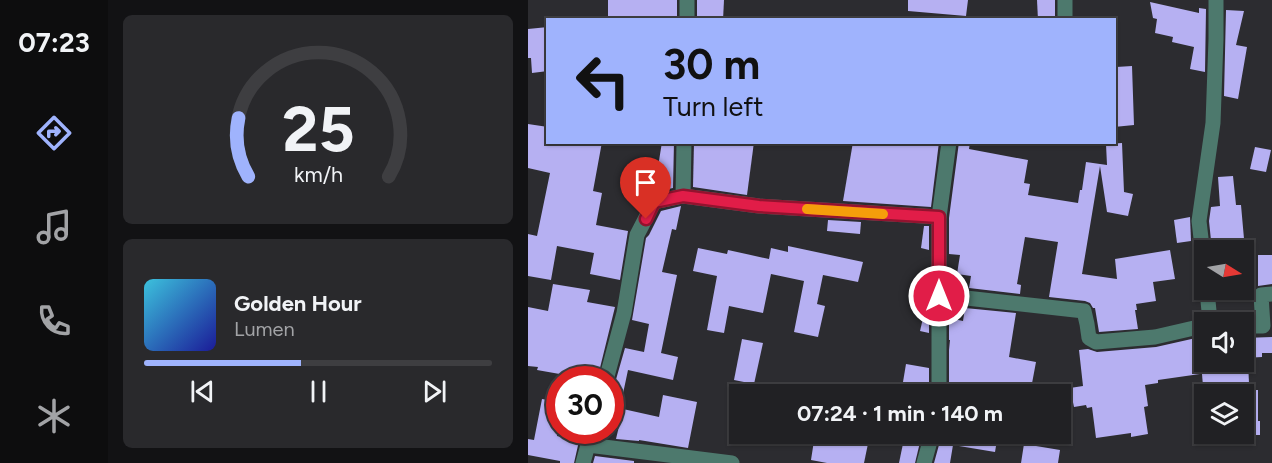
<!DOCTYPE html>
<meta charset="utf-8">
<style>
:root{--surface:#212124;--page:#29292c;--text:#f1f3f6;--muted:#a2a3a6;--line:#3e3e41;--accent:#9fb3fd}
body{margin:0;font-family:Figtree,sans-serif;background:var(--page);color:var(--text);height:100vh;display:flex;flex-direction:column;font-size:22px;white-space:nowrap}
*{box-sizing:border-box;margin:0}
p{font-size:20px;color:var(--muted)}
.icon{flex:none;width:33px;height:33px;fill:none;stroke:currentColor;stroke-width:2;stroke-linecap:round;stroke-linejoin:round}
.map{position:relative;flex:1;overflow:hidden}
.side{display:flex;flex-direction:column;gap:15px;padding:15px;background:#121214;width:420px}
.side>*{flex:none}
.top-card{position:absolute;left:18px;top:18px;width:570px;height:126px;border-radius:0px;box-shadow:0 2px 4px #0004,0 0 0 2px var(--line);background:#9fb3fd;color:#111;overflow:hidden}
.needle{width:39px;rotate:101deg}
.tools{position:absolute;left:666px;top:240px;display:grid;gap:12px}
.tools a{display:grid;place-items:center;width:60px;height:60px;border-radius:0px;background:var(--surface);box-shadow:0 2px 4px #0004,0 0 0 2px var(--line);font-size:30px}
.speed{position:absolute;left:18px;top:366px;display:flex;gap:12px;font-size:30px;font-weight:700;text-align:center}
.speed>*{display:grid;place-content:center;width:78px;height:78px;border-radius:50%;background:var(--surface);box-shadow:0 2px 4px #0004,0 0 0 2px var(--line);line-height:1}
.speed .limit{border:9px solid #d22;background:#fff;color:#111}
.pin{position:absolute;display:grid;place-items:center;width:51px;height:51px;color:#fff;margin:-62px -26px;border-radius:50% 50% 50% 0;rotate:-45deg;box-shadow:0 0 6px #0007}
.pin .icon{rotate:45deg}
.me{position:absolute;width:66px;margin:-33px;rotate:0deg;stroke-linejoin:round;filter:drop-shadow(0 0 4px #0008)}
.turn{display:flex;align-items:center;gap:21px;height:126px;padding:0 18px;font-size:27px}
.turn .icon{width:78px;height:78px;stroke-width:2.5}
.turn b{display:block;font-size:42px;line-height:51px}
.side .card{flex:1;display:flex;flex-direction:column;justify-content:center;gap:9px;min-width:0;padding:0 21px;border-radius:9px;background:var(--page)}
.side .dial{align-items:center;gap:0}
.dial svg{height:156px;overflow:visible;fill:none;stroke:var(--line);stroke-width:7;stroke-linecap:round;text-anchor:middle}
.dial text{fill:var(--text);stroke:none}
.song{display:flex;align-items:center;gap:18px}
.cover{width:72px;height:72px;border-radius:9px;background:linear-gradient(135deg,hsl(190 70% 55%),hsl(240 70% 35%))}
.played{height:6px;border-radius:3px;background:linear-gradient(90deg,var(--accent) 45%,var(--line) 45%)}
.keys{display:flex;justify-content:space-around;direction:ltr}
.trip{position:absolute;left:201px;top:384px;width:342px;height:60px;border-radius:0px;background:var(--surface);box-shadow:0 2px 4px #0004,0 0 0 2px var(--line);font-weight:700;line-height:60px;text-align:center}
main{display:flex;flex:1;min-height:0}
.dock{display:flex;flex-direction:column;width:108px;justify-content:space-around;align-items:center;background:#0d0d0e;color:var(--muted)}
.dock .icon{width:42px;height:42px}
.dock .selected{color:var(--accent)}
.dock b{font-size:27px;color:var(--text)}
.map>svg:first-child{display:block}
</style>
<main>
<nav class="dock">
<b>07:23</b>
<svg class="icon selected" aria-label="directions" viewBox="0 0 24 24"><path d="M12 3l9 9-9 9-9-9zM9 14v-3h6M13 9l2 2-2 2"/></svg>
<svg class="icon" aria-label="music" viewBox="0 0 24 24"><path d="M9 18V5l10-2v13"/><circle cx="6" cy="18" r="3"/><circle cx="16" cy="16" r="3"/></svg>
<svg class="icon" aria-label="phone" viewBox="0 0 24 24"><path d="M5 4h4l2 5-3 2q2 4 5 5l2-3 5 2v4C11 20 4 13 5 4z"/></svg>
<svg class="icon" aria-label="climate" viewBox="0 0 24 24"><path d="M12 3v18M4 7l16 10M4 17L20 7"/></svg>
</nav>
<section class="side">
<div class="card dial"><svg viewBox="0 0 100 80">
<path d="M14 69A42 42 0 1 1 86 69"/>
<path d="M14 69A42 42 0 0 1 9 39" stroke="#9fb3fd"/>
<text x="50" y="56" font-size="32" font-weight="700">25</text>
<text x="50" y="72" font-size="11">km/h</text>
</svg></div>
<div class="card">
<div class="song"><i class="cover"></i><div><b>Golden Hour</b><p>Lumen</p></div></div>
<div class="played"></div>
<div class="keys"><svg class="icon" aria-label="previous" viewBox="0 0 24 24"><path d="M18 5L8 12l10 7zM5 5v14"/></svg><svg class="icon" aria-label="pause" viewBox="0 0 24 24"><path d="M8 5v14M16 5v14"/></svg><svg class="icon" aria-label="next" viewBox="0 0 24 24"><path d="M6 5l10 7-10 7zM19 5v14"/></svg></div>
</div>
</section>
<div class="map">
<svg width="744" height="463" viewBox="0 0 744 463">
<rect width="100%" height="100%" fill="#2c2c30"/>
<g fill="#b6b0f2">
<rect x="80" y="0" width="69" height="20"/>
<path d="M169,0H196L195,20H169Z"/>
<path d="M380,0H440L438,16L380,11Z"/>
<path d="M509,0H527V20H510Z"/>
<path d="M622,2L671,13V8L678,9L677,72L662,69L666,47L644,42L645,37L627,33L629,19L625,18Z"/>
<path d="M698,10L716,11L708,45L719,47L710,99L696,96Z"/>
<path d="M20,27V71L4,73L3,58H0V29Z"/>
<path d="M604,66L606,125L586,127V86L588,85V67Z"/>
<path d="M0,124L20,127V142H74L65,191L74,193L68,225L100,231L92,280L62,274L66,253L29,246L23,280L0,276V234L9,236L22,173L0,168Z"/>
<path d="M134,142H146L145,188L126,192L116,191L120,165L130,167Z"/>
<path d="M166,142H226L219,195L165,187Z"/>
<path d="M325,142H411L403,207L315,201Z"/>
<path d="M431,142H442L441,149L500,160L496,183L502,184L500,195L550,203L552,190H554L558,162L579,165L578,144L594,143L596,192L605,194L600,216L579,212L572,166L554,274L589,279L587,259L642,250L647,279L625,282L628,301L608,304L609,310H607L610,329L571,332L567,308H565L562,303L557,301L521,297L530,242L497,237L489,284L493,285L492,294L441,288L443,276L429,274L432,255L421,254V218Z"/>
<path d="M727,147L743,150L738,172L722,169Z"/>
<path d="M705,176L708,205H713L717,250H684L681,221L683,207L692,206L690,177Z"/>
<path d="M153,206L148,230L144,229L134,272L149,275L133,353L150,357L145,380L100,370L89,422L82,421V388L87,383L97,348L116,352L121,324L104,320L118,238L121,235L133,211Z"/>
<path d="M662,217L663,241L649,243L646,220Z"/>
<path d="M300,220L333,222L332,234L299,231Z"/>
<path d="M396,226H401V250L393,248Z"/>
<path d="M260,246L335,262L330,282L295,275L289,304L297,306L290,337L266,332L276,281L243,274L235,313L201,306L196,333L179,330L189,276L165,271L170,248L199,254L200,250L241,259L243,248L260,252Z"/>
<path d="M730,255H744V284L730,286Z"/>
<path d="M25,284L62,290L59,302L87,307L69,380H42L43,376L9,370L10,367L0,366V307L20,311Z"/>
<path d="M437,308L488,313L481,357L508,362L502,394H421V350L422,340H421V318L435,321Z"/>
<path d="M396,314L401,315V333L392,331Z"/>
<path d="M744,337V353H734V357L716,358V338Z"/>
<path d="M668,338L672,374L630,380V383L617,385L620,406L616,407L620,434L603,437V433L568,438L564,407L559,408L558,405L546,407L542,388L555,386L551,350L560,349L569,352L628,347Z"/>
<path d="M214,339L235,343L226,384L206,380Z"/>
<path d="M673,362H720L721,383L675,386Z"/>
<path d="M378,364L401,368V394H373Z"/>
<path d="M716,390H730V421H732V435H716Z"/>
<path d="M135,395L169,402L160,448L111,440V441L88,439L95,409L131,417Z"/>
<path d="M14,399L32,402V420L29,436L51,441L46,463H32V461L0,455V439L6,440Z"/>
<path d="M287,434H342L336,463H299L283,460Z"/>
<path d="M377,434H394L387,463H371Z"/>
<path d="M414,434H470L467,452L425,445L422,463H406Z"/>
<path d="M496,444L532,450L530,463H493Z"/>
<path d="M67,456L106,461V463H65Z"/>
</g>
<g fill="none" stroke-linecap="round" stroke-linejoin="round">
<g stroke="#4d796d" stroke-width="15">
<path d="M159,20V0"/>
<path d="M537,20V0"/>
<path d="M155,196L156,142"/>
<path d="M676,264L671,221L685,123L688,39V0"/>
<path d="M679,290L682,322"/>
<path d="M411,295L556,311L559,324L561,338L568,342L627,337L666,328L676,327"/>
<path d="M716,326H735L733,295L744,294"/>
<path d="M78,380L96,313L109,235L126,202L155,196L231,206L411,217"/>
<path d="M411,394V217L421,142"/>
<path d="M60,445L204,463"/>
<path d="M55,463L64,430"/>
<path d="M396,463L404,434"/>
</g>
</g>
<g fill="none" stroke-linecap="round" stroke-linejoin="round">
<g stroke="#92132f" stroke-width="15">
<path id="route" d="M118,219L126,202L155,196L231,206L411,217V296"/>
</g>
<use href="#route" stroke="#e11d48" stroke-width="10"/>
<path stroke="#f59e0b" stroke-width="10" d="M279,209L355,214"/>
</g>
</svg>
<div class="tools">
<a><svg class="needle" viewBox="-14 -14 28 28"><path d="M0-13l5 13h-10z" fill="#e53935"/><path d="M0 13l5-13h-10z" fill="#a2a3a6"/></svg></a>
<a><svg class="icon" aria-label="sound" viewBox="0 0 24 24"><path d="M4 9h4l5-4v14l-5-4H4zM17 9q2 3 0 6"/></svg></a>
<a><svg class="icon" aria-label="layers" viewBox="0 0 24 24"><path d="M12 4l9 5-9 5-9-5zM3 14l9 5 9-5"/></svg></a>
</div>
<div class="speed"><div class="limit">30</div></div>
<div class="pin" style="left:118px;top:219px;background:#d93025"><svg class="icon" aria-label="arrive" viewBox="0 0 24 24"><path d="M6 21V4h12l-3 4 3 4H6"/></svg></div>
<svg class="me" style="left:411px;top:296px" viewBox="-20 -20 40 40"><circle r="17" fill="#e11d48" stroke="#fff" stroke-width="3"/><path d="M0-11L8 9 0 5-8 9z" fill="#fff"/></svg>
<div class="trip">07:24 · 1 min · 140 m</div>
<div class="top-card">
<div class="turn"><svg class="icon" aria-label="left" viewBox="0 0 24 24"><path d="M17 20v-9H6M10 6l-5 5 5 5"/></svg><div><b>30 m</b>Turn left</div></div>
</div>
</div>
</main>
